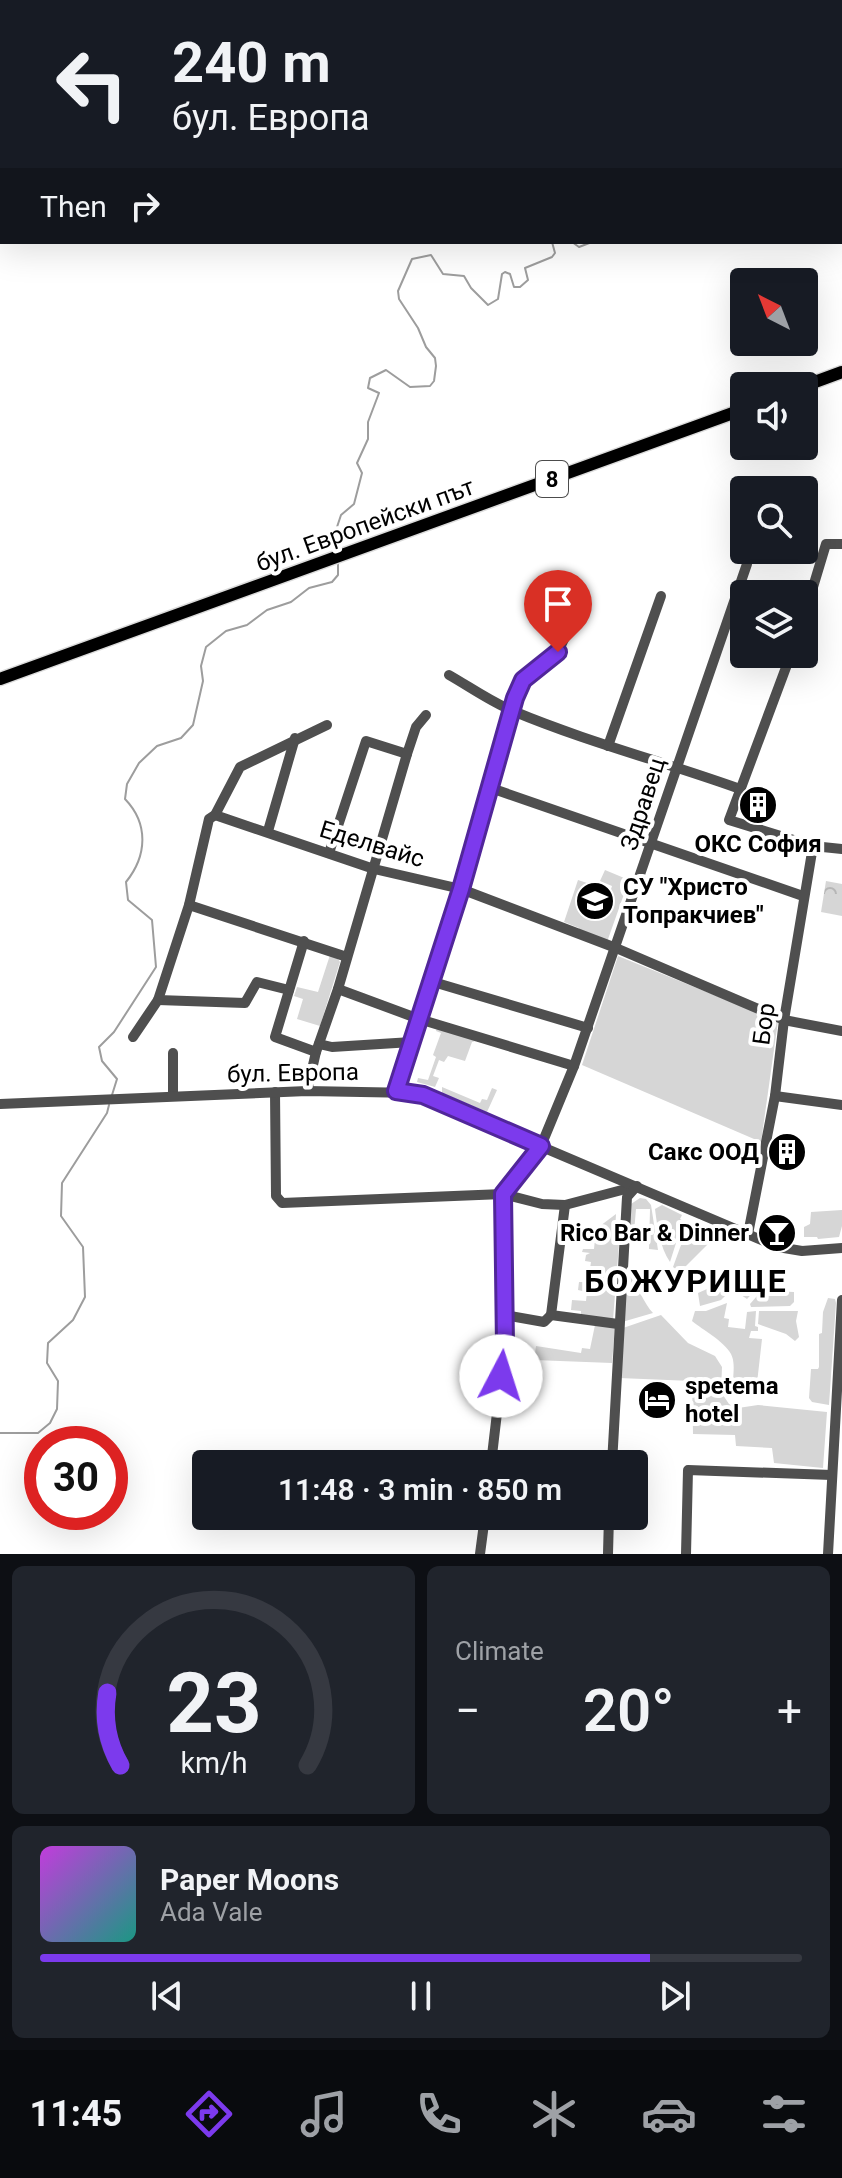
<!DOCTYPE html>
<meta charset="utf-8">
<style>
:root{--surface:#171b24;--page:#20242c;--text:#f1f3f6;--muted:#9ea1a6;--line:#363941;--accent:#7c3aed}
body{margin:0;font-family:Roboto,sans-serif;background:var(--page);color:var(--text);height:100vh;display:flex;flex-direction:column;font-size:30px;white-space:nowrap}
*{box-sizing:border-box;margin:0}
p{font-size:26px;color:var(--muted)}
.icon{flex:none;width:44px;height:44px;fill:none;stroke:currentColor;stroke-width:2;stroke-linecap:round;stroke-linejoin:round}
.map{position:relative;height:1554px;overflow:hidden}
.details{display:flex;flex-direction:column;gap:12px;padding:12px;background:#0d0f14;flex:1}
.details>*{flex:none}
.top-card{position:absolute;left:0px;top:0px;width:842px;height:244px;box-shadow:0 8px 32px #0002;background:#171b24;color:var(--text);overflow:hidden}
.needle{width:52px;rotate:318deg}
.buttons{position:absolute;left:730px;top:268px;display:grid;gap:16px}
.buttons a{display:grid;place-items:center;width:88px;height:88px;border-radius:8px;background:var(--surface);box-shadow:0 8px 32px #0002;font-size:40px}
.speed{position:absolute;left:24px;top:1426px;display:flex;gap:16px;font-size:40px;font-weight:700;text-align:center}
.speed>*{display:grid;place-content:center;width:104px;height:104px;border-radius:50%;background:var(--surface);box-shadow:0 8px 32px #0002;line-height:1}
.speed .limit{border:12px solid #d22;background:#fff;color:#111}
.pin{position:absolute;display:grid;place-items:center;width:68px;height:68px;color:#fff;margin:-82px -34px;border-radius:50% 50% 50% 0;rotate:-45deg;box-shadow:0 0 8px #0007}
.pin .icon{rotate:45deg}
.me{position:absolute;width:88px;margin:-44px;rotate:5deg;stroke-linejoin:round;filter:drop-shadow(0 0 6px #0008)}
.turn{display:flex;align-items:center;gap:28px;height:168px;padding:0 40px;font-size:36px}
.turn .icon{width:104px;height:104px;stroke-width:2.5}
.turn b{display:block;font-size:56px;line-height:68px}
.then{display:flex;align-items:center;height:76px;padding:0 40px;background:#0003;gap:16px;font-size:30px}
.big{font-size:60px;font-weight:600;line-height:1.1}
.details .widget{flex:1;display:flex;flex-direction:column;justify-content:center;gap:12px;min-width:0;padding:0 28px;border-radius:12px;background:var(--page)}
.details .dial{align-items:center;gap:0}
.dial svg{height:208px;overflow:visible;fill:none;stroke:var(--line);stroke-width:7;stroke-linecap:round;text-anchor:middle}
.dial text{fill:var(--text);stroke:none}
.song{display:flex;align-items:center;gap:24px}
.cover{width:96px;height:96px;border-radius:12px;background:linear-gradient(135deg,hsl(290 70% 55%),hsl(170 70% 35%))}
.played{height:8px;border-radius:4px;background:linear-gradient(90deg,var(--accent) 80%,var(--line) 80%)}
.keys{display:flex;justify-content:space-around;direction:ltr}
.heat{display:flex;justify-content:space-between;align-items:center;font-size:44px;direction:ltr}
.details .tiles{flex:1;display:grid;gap:12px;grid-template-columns:1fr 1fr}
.widget:last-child{grid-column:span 2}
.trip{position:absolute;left:192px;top:1450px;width:456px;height:80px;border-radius:8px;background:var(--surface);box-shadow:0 8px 32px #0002;font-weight:600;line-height:80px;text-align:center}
.menu{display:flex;height:128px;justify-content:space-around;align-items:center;background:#090b0e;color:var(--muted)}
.menu .icon{width:56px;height:56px}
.menu .selected{color:var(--accent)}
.menu b{font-size:36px;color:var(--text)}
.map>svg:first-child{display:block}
</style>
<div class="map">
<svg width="842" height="1554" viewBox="0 0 842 1554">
<defs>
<pattern id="park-crowns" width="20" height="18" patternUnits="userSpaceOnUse" patternTransform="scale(2)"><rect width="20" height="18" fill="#d6d6d6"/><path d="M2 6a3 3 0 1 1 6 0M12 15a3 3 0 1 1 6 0" fill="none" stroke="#b6b6b6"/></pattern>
</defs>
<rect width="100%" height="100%" fill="#fff"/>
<g fill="#d6d6d6">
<path d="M605,870L629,880L607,942L579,931V928L564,922L578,880L590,884L589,892L608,899L612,886L600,881Z"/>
<path d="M330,955L338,959L340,962L320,1026L297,1019L303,999L294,996L297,987L318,992Z"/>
<path d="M618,956L778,1021L761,1142L582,1065Z"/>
<path d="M437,1028L476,1041L472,1042L465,1061L448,1056L444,1062L439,1060L433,1076L439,1078L435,1087L417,1082L418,1078L428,1080L436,1057L433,1055L441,1033L436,1031Z"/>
<path d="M442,1087L480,1103L482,1099L487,1100L492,1088L497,1090L487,1112L442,1093Z"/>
<path d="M640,1198L646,1199L651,1205L658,1250L649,1249L650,1209H636L633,1244H628L631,1204Z"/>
<path d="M662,1205L682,1215L680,1219L683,1221L670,1262C660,1248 657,1225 655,1209Z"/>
<path d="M842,1210V1226L839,1237L818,1239L817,1237H804V1227L810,1224L811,1212Z"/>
<path d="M616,1214L615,1231H620L613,1320L581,1316V1311L571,1310L572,1300L586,1301L587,1292L578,1290L579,1282H588L591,1262L585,1261L586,1255L590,1253L582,1252L583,1249H594L596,1229Z"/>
<path d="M694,1221L721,1231L680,1272L673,1267L689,1223L692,1224Z"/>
<path d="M625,1264C634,1278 643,1303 653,1313L622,1322Z"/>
<path d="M757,1267L771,1274L747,1299L741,1295L727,1294L721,1300L700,1306L698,1293Z"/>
<path d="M771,1280V1291L794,1292V1302L790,1306L751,1307L750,1304Z"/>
<path d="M828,1298L835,1299L836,1303L829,1405L812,1402L809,1398L811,1369H818L819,1367V1334L822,1333L823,1312Z"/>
<path d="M727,1303L724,1318L729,1319L728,1327L745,1329L747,1312L756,1311L755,1326L758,1327V1331H751L749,1338L762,1339L756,1392L738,1396C728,1385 738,1368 731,1354C724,1341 703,1330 692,1321L695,1311H706Z"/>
<path d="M759,1311H798L796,1321L799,1337L795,1341L786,1334L758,1324Z"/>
<path d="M661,1315L688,1343L715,1356L722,1367L721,1392L729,1404L738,1408L758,1405L827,1412L823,1468L774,1463L772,1448L736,1446L735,1435L693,1434L692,1381L619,1378L623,1328Z"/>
<path d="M595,1325L615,1326L612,1363L507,1359V1353H535L536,1346L581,1353L582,1348L590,1349Z"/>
</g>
<path fill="url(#park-crowns)" d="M826,881L842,884V916L821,912Z"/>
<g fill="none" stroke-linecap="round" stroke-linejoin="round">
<g stroke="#9d9d9d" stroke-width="2">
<path d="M133,2L134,0"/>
<path d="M678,2L680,0"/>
<path d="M0,144L2,142"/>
<path d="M572,242L579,247L592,242"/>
<path d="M337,553L336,530L341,515L354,504L362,473L357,463L368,439V422L379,393L368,388L370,378L386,370L410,387L430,386L434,381L436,366L435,358L426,347L418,328L399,299L398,291L412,259L431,255L443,274L464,276L471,288L488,305L498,299L502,274L505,272L510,274L514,287H520L528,280L525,268L552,257L555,253L552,242"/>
<path d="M112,1095L117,1079L102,1061L99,1047L114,1032L156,967L152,920L128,900L126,882C147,856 149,824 125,799L127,784L139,763L157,746L181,738L193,725L203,681L201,666L206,647L226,631L247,625L267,610L291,602L309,588L332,582L338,575V563"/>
<path d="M0,1433H38L50,1423L57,1409L58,1381L47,1363L48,1343L73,1320L85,1297L83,1247L61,1216L62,1183L107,1113L109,1105"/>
</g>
<g stroke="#dbdbdb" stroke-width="15">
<g id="major">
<path d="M804,386L842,372"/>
<path d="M0,679L744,409"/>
</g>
</g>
<g stroke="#4f4f4f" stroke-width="10">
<path d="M804,617L826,544H842"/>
<path d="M791,654L729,820L813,846"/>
<path d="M449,675C470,687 491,702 513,711C587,742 665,762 740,789"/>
<path d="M608,746L661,596"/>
<path d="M488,787L803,896"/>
<path d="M215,815L374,869L461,889L616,948L784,1020L842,1031"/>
<path d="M268,831L295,738"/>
<path d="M329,853L366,741L407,754"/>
<path d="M189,905L347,957"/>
<path d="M304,941L275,1037L316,1052"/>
<path d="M430,981L588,1028"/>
<path d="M338,989L419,1019L574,1066"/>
<path d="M158,1000L245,1003L257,982L289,990"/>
<path d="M133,1037L158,1000L189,905L209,819L215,815L240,767L327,725"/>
<path d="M319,1044L332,1047L412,1042"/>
<path d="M307,1091L316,1052L338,989L407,754L416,727L426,715"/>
<path d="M396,1091L461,889L515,698L523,680L558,652L565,637"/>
<path d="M275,1092L276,1196L282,1203L503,1194L542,1204L565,1205L637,1186"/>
<path d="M173,1096V1053"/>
<path d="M775,1096L842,1105"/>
<path d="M0,1104L307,1091L415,1093L778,1247L802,1251L842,1248"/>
<path d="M565,1205L551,1315L618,1324"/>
<path d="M748,1234L775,1096L784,1020L813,846L842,849"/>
<path d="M504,1315L544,1322L551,1315"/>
<path d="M491,1464L505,1345L503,1194L541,1146L574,1066L747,564"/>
<path d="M612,1464L627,1197L636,1187"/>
<path d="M480,1554L485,1516"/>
<path d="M608,1554L609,1516"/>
<path d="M686,1554L688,1470L832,1475"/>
<path d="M828,1554L842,1300"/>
</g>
<use href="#major" stroke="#000" stroke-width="12"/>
</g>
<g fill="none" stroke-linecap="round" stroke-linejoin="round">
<g stroke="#51269a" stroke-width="20">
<path id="route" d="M501,1376L505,1345L503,1194L541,1146L423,1095L396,1091L461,889L515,698L523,680L558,652"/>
</g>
<use href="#route" stroke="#7c3aed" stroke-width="14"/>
</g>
<defs>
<g id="building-disc" transform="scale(2)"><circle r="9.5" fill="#000" stroke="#fff"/><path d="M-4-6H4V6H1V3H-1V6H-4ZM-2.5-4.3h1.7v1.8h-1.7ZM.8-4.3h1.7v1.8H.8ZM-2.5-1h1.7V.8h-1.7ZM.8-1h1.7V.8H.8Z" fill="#fff"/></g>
<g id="school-disc" transform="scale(2)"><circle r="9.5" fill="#000" stroke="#fff"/><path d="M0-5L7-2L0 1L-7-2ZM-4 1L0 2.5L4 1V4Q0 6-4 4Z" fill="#fff"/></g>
<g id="bar-disc" transform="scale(2)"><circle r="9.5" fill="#000" stroke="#fff"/><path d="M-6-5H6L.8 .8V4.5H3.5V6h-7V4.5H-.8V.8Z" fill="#fff"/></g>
<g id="hotel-disc" transform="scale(2)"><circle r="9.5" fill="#000" stroke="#fff"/><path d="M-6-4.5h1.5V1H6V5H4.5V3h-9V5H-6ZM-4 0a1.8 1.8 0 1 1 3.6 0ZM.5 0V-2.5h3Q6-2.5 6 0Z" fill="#fff"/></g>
</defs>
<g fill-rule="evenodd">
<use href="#building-disc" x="758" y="805"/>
<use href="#school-disc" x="595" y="901"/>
<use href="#building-disc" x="787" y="1152"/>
<use href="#bar-disc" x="777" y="1233"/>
<use href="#hotel-disc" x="657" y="1400"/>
</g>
<g text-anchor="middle" stroke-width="8" stroke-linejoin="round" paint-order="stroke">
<rect fill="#fff" stroke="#4c4c4c" stroke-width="2" x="536" y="461" width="32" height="36" rx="6"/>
<g font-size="22" font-weight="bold" fill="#000">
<text x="552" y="487">8</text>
</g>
<g font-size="24" fill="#000" stroke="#fff">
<text transform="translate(365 525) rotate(-20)" y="8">бул. Европейски път</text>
<text transform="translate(643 804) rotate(-72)" y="8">Здравец</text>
<text transform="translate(372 844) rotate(17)" y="8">Еделвайс</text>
<text transform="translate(764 1024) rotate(-82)" y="8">Бор</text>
<text transform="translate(293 1073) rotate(-1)" y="8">бул. Европа</text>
</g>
<g font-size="24" font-weight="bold" fill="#000" stroke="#fff" text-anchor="start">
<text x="758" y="852" text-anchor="middle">ОКС София</text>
<text x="623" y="895">СУ "Христо<tspan x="623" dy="28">Топракчиев"</tspan></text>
<text x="759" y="1160" text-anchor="end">Сакс ООД</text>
<text x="749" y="1241" text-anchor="end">Rico Bar &amp; Dinner</text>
<text x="685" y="1394">spetema<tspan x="685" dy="28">hotel</tspan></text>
</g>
<g font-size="32" font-weight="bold" letter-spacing="2" fill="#000" stroke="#fff">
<text x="686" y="1292">БОЖУРИЩЕ</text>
</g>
</g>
</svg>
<div class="buttons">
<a><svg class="needle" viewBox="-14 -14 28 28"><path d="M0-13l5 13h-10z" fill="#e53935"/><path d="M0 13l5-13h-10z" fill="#9ea1a6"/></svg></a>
<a><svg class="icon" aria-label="sound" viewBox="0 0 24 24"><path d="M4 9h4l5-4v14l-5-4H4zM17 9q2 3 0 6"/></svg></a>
<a><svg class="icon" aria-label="search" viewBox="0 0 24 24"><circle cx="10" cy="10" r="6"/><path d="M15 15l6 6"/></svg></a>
<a><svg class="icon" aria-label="layers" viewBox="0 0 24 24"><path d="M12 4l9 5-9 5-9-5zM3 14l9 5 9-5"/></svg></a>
</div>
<div class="speed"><div class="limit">30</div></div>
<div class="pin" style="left:558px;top:652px;background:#d93025"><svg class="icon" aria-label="arrive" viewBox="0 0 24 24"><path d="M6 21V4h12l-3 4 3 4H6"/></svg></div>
<svg class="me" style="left:501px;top:1376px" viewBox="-20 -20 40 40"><circle r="19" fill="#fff"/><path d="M0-13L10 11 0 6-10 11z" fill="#7c3aed"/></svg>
<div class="trip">11:48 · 3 min · 850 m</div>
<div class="top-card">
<div class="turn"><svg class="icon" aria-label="left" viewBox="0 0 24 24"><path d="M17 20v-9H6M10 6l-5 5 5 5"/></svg><div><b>240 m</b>бул. Европа</div></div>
<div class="then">Then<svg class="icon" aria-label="right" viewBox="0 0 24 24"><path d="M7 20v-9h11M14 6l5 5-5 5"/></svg></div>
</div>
</div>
<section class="details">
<div class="tiles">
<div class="widget dial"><svg viewBox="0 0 100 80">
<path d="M14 69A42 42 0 1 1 86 69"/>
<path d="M14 69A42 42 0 0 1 9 41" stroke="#7c3aed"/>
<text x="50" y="56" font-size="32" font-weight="700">23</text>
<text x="50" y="72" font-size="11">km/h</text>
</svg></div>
<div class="widget"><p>Climate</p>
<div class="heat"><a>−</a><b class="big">20°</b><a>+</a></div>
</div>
<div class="widget">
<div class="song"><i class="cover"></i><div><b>Paper Moons</b><p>Ada Vale</p></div></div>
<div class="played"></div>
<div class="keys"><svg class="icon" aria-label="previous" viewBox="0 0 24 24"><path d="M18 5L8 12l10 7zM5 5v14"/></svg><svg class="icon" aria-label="pause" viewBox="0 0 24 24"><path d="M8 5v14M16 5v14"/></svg><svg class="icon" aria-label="next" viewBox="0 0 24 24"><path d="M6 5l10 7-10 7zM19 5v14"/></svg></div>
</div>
</div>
</section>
<nav class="menu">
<b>11:45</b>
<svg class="icon selected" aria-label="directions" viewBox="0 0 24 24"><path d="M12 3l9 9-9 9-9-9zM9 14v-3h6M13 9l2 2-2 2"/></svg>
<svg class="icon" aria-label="music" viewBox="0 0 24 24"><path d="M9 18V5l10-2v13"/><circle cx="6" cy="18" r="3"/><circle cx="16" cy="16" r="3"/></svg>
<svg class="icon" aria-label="phone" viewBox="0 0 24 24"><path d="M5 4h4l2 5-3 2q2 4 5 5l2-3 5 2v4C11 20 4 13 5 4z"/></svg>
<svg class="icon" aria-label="climate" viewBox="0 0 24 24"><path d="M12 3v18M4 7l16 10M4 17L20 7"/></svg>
<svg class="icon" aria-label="car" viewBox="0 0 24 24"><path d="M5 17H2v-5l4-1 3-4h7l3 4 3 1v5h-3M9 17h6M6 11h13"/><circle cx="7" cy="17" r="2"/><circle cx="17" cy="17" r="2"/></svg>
<svg class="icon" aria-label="filters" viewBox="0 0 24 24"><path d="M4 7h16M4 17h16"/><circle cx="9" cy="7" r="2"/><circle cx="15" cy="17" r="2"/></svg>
</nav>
